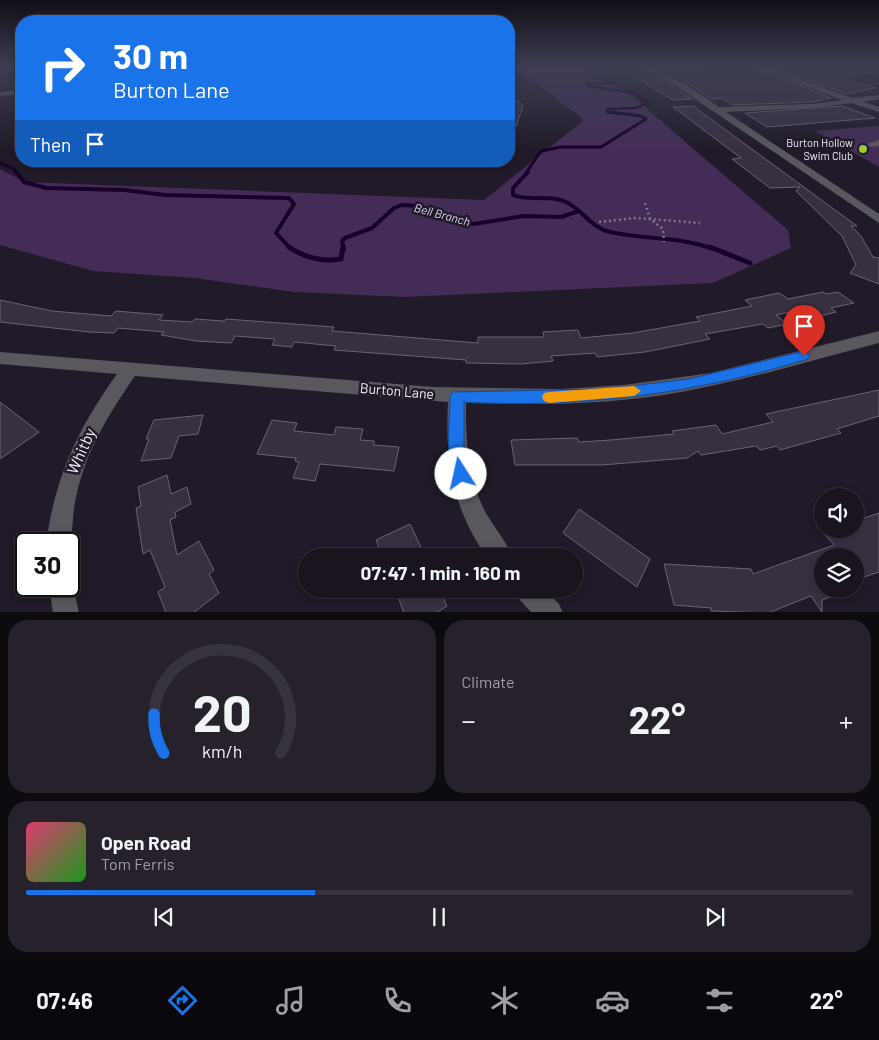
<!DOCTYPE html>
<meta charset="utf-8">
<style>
:root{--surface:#19141e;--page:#26212b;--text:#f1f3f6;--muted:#9f9ea4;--line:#37333c;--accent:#1a73e8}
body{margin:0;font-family:Barlow,sans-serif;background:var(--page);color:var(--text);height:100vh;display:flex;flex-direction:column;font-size:19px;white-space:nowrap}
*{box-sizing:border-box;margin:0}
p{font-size:16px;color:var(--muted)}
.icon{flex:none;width:28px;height:28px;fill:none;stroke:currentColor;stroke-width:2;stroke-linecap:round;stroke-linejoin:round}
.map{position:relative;height:612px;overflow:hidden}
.sheet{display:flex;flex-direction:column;gap:8px;padding:8px;background:#0e0b10;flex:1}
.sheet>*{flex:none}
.banner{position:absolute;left:15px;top:15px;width:500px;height:152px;border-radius:20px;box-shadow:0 2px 8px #0003,0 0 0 1px var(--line);background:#1a73e8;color:#fff;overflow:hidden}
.buttons{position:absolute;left:814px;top:488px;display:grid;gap:10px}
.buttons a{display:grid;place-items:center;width:50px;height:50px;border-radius:50%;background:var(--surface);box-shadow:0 2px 8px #0003,0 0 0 1px var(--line);font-size:25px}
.speed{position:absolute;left:15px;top:532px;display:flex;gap:10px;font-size:25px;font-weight:700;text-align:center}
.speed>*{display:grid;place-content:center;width:65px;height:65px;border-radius:50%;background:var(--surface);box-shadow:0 2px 8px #0003,0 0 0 1px var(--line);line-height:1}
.speed .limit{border:2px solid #111;border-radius:8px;background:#fff;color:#111}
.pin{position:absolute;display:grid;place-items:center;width:42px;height:42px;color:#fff;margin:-51px -21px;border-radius:50% 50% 50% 0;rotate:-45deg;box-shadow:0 0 5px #0007}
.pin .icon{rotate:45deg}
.me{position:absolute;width:55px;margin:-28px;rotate:350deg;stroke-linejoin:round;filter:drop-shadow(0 0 4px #0008)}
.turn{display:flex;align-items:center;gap:18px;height:105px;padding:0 15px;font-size:22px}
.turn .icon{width:65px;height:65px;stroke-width:2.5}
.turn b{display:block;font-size:35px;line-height:42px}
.then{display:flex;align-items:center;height:48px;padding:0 15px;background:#0003;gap:10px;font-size:19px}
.big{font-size:38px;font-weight:700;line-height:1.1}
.sheet .tile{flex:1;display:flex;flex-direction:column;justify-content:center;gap:8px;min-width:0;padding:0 18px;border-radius:20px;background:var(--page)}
.sheet .dial{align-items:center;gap:0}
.dial svg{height:130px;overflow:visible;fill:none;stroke:var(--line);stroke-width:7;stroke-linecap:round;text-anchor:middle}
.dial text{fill:var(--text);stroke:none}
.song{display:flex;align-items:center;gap:15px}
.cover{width:60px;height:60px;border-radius:8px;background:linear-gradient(135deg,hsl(340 70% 55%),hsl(120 70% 35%))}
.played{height:5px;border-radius:2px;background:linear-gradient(90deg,var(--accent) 35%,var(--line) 35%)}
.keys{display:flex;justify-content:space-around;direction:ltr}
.heat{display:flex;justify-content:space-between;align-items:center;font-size:28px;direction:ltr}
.sheet .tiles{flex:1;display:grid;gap:8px;grid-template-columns:1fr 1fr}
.tile:last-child{grid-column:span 2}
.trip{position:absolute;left:298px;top:548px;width:285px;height:50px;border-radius:25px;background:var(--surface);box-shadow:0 2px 8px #0003,0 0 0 1px var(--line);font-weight:700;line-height:50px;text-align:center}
.menu{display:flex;height:80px;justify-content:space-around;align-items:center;background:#0a080c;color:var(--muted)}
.menu .icon{width:35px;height:35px}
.menu .selected{color:var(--accent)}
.menu b{font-size:22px;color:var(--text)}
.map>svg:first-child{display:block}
</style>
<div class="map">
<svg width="879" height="613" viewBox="0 0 879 613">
<rect width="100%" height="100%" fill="#211a28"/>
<g fill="#432d57">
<path d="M513,66H578L632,96L788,230L791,248L713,283L405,297L294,292L195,278L93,271L0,245V169L25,182L484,200L584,120Z"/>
<path d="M879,126V167L815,131Z"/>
</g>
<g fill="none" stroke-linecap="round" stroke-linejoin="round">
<g stroke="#19002d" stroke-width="2.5">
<path d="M576,66L590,69L587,73L590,77L616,83L587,84L588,86L634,93L649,103L635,108L608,109L607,112L620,114"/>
<path d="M0,74L21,73"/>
</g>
<g stroke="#19002d" stroke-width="3">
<path d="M0,163L14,169L17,173"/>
<path d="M526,173L541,151L561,147H601L646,119L641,116L610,112"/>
</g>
<g stroke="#19002d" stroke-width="4">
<path d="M16,172L24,182L46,188L124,190L165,195L289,198L294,204L276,233L291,249"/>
<path d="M528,172L513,188V195C530,202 550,194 566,202C583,210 591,228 610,232C645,240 679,236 713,249"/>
<path d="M344,249L342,241L345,238L372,228L394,208L402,205L419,206L459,222L474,224L524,216L561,217L579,211"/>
</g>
<g stroke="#19002d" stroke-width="5">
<path d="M289,247C305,258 322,262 341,259L343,247"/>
<path d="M710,247L750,263"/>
</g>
</g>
<g fill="#373040" stroke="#6b6374">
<path d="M729,66H750L831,98L812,102L732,105L722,98L710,99L686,82L658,69L680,68L684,70Z"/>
<path d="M764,66H865L874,72L839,78L875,88L847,94Z"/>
<path d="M644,70L678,90L692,99L672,100L627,71Z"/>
<path d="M509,91L523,106L511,141L509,140Z"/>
<path d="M693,106L857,226H851L861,236L873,257L879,258V284L850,273L856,265L842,236L796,191L800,187L770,188L732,159L741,158L673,107Z"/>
<path d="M842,106L875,118L767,127L745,113Z"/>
<path d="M823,292L827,294L838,292L854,303L831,308L836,312L820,316L809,308L776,315L787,324L768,328L763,324L705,334L710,339L645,352L597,357L595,353L551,356L553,361L521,364L466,363V360L334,350L336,346L294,342L292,347L272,345L275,339L235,336L231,343L196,341L161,335L164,332L118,328L114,333L89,332L0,322V300L52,311L111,316L116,311L163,315L159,320L192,322L195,319L224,321L226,319L334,327L332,331L478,343V337H544L543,332L578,330L581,338L633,333L700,321L696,317L752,306L745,300L779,293L788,299Z"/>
<path d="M879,390V416L837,429L841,433L780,450L777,446L760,450L756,446L701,455L698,451L687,458L602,465H515L511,440L577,438L579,442L611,440L674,434L672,431L716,425L722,434L773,422L766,414Z"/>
<path d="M0,402L39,432L0,459Z"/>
<path d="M203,415L198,434L179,436L171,458L141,461L149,439H146L154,420Z"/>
<path d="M272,420L297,423L294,431L334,435L336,427L363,429L360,440L374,441V445L399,447L394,471L320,464L315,481L293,478L299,462L295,461L296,458L257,454Z"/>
<path d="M167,475L171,494L187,487L191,504L175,512L176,517L170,520L177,555L199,541L214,570L209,574L219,593L193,613H166L158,592L165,587L150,550L143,554L136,508L141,506L138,487Z"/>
<path d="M579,509L650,559L637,587L563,533Z"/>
<path d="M879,513V572L855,580V556H822V589L848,590L822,600V612L811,596L768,613L711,611V608L674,605L664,564L751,569L753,574L834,545L820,529H855V521Z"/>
<path d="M410,524L425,556H382L376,540Z"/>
<path d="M395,589H439L447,606L436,613H404Z"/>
</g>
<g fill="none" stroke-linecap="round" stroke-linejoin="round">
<g stroke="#7e7884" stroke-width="2.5" stroke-dasharray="2 3" stroke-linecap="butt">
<path d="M645,203L650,219L663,229L664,242"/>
<path d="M599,222L635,218L700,223"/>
</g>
<g fill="#5a575f" fill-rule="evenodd">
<path d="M640,66H647L685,84L719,107L812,104L842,100L752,66H760L853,98L879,95V99L863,102L879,107V112L852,103L812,108L726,112L879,214V223L679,88Z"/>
<path d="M867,66H879V70L868,67Z"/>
<path d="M21,90V94L0,96V92Z"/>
<path d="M879,140V146L871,147L866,144Z"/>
<path d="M276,161H348L343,164H281Z"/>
<path d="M879,331V343C805,362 732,385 657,396C593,405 530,405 466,403C466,441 467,478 486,513C494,527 506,541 512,556H486C452,507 445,460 448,402L135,376C110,412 87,449 77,493C72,510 74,529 69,546V544H46C55,477 78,428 117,374L0,364V352L434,387L561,389L624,385L711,373Z"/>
<path d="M69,577L73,586L79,613H53L49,586H69Z"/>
<path d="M514,589H544L559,604L563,613H532L518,598Z"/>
</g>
</g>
<linearGradient id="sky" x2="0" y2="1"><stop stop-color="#120e16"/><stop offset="0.44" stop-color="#3d3e53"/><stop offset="1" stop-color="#3d3e53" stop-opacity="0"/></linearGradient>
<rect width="879" height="151" fill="url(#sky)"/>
<path fill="#1a73e8" stroke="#114b97" d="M804,351L810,356L808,359C698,393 580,409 464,402V451L469,474L466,479L461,481L455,479C444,454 450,422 450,396L453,392L606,389L689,379Z"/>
<path fill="#f59e0b" d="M634,386L641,391L634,396L549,403L544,401L542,397L544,393L549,392Z"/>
<circle fill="#9acb34" stroke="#211a28" stroke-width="2" cx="863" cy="149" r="5"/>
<g text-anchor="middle" stroke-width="5" stroke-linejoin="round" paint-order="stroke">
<g font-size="11" fill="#f1edf7" stroke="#211a28" text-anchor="end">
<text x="853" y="147">Burton Hollow<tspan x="853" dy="13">Swim Club</tspan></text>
</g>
<g font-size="12" font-style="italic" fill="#e0cef5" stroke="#211a28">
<text transform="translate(442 215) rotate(15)" y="4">Bell Branch</text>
</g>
<g font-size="14" fill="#f1edf7" stroke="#211a28">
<text transform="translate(397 391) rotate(5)" y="5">Burton Lane</text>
</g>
<g font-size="16" fill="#f1edf7" stroke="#211a28">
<text transform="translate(81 451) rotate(-66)" y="6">Whitby</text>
</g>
</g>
</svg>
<div class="buttons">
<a><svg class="icon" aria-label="sound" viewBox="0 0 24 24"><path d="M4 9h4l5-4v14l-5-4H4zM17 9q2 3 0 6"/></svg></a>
<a><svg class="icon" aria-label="layers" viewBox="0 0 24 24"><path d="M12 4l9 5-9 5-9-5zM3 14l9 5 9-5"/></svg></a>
</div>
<div class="speed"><div class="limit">30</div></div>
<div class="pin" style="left:804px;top:356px;background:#d93025"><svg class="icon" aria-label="arrive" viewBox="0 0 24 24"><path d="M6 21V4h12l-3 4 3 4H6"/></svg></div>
<svg class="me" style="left:461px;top:474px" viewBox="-20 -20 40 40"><circle r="19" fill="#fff"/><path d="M0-13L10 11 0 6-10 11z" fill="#1a73e8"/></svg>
<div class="trip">07:47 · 1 min · 160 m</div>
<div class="banner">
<div class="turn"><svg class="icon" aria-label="right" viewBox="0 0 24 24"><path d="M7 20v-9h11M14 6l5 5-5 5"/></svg><div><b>30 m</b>Burton Lane</div></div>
<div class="then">Then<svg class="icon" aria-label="arrive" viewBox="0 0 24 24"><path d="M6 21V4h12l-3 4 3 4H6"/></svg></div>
</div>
</div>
<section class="sheet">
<div class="tiles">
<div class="tile dial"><svg viewBox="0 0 100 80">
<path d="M14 69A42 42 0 1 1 86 69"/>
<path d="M14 69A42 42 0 0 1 8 45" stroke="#1a73e8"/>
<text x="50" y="56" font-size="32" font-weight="700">20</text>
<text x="50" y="72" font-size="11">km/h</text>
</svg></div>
<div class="tile"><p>Climate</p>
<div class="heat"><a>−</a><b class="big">22°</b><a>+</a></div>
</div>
<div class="tile">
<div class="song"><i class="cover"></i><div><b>Open Road</b><p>Tom Ferris</p></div></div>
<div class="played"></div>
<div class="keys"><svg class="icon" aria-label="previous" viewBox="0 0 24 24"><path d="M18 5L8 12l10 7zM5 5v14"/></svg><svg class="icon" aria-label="pause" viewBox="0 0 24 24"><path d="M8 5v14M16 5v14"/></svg><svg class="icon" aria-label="next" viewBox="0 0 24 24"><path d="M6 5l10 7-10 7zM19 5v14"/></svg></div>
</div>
</div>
</section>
<nav class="menu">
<b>07:46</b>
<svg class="icon selected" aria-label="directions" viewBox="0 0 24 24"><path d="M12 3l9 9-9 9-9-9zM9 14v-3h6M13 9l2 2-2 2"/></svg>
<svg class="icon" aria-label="music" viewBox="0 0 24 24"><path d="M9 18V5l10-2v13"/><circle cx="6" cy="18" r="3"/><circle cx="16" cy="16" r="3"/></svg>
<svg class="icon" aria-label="phone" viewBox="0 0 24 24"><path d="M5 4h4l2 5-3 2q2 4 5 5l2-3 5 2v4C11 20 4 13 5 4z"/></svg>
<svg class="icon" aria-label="climate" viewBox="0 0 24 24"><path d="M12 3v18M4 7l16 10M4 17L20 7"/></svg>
<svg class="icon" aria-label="car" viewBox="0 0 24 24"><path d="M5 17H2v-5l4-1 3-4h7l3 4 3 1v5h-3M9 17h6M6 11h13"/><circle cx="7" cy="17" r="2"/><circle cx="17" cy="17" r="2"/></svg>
<svg class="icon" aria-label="filters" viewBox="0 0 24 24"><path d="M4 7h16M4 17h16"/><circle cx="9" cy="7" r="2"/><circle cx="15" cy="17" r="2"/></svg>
<b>22°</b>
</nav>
